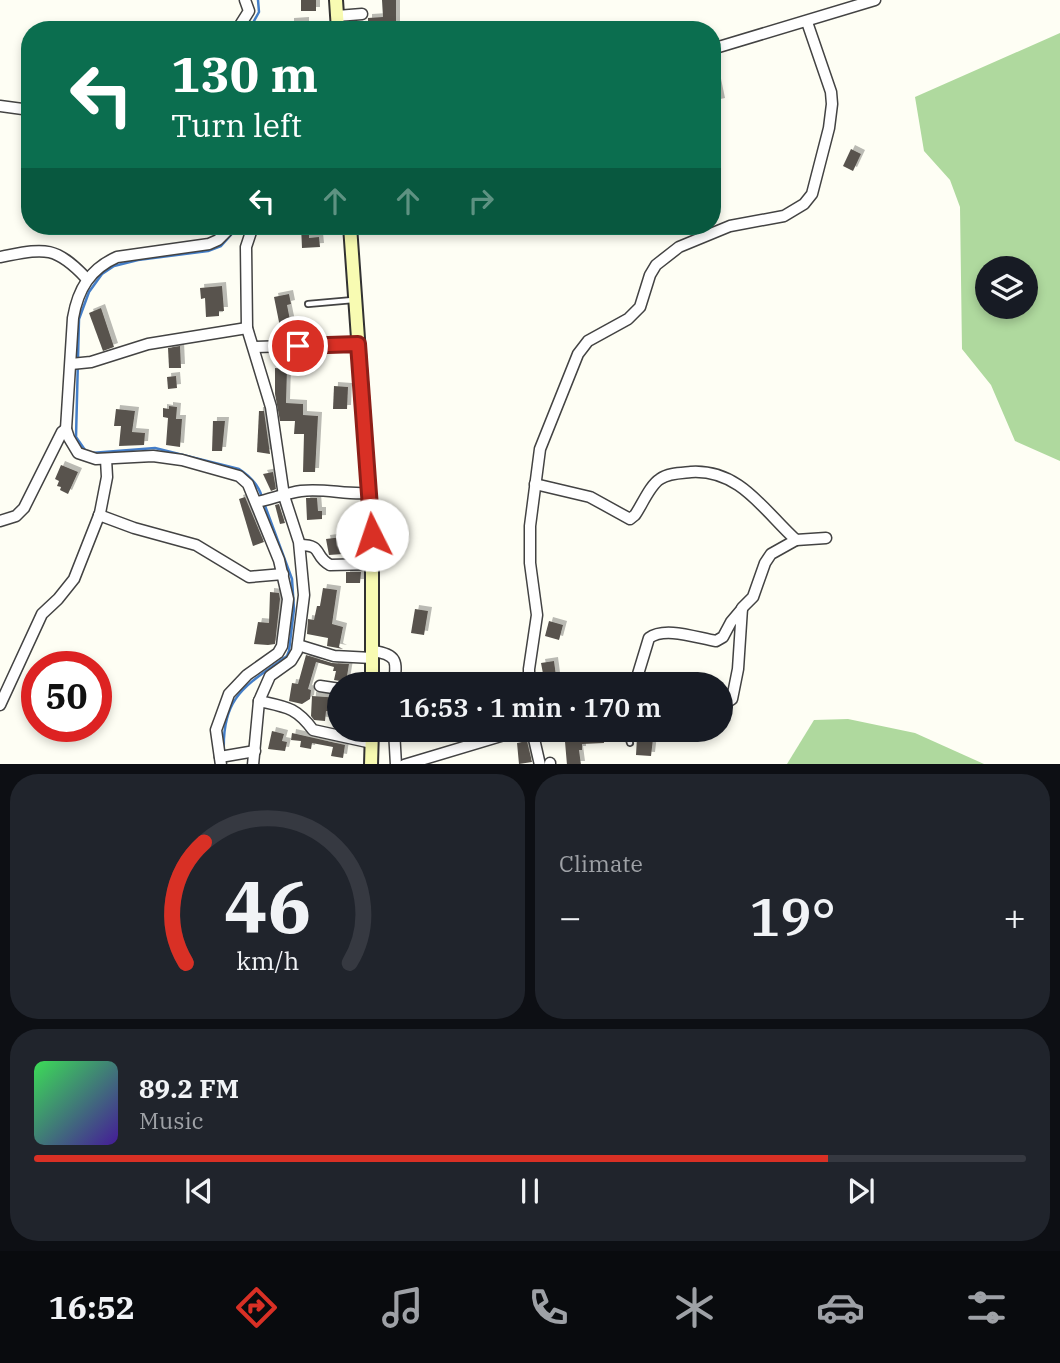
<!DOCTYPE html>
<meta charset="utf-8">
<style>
:root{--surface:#171b24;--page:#20242c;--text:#f1f3f6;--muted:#9ea1a6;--line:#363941;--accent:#d93025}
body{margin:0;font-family:"IBM Plex Serif",serif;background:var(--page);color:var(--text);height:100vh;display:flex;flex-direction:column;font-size:26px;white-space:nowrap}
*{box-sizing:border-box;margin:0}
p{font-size:23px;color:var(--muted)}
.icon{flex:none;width:38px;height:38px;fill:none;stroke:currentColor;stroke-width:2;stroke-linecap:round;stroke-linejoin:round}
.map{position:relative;height:764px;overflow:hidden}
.sheet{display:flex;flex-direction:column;gap:10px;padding:10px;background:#0d0f14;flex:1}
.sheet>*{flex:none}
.top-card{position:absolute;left:21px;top:21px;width:700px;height:214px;border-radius:28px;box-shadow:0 4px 10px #0003;background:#0b6e4f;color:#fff;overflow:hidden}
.buttons{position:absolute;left:975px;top:256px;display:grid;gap:14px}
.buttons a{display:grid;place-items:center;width:63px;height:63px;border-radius:50%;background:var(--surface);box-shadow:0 4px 10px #0003;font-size:35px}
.speed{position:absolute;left:21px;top:651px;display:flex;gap:14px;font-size:35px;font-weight:700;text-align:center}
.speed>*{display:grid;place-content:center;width:91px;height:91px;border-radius:50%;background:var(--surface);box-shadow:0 4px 10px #0003;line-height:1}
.speed .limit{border:10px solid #d22;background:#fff;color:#111}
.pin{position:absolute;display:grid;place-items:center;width:60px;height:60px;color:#fff;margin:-30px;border:4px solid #fff;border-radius:50%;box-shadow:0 2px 7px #0007}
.me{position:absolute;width:77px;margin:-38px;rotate:356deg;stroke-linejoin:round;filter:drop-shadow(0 0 5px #0008)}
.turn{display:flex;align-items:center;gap:24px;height:147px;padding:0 35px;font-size:32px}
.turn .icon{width:91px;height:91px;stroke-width:2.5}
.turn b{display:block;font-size:49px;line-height:60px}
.lanes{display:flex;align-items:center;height:66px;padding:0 35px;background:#0003;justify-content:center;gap:35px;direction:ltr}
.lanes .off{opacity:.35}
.big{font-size:52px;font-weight:600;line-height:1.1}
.sheet .tile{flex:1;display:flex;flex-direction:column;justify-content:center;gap:10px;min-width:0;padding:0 24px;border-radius:28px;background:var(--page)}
.sheet .dial{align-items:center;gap:0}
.dial svg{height:182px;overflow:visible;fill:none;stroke:var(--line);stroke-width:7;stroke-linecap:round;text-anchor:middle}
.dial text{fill:var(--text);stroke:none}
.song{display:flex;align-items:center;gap:21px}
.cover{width:84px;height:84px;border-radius:10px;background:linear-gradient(135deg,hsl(130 70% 55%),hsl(260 70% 35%))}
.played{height:7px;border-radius:4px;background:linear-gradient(90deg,var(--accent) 80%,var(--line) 80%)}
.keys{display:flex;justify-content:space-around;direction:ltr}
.heat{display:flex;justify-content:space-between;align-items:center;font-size:38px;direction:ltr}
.sheet .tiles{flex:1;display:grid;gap:10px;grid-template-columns:1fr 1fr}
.tile:last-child{grid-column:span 2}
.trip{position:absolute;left:327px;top:672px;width:406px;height:70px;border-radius:35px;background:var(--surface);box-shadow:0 4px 10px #0003;font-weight:600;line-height:70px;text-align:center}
.tabs{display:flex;height:112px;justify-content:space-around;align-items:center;background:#090b0e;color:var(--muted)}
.tabs .icon{width:49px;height:49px}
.tabs .on{color:var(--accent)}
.tabs b{font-size:32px;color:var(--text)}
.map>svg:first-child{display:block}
</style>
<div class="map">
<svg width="1060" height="765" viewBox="0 0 1060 765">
<defs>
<filter id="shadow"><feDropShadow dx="4" dy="-4" stdDeviation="0" flood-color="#0004"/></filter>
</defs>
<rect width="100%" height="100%" fill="#fefef4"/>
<g fill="#afd99e" fill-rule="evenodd">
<path d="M1060,33V461L1015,441L991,385L962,349L960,207L950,180L924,151L915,97ZM987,268H1026V306H987Z"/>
<path d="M848,719L915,733L984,764H787L814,720Z"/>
</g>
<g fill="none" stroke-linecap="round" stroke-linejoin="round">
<g stroke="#447ec8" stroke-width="2.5">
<path d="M249,30L259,12L258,0"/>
<path d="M239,226L221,246L208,251L138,260L114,266L102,274L89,292L79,319L76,437L85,450L91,453L155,448L239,469C250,476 258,484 262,497"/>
<path d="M224,754C221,697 245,686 287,656L289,651L294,609L292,579L264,503"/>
</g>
</g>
<g fill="#58534d" filter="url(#shadow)">
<rect x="301" y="0" width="15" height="11"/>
<path d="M382,0H396V30H368V18L383,17Z"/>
<path d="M305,21V30H290V22Z"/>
<path d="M712,78H716L721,102L712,104Z"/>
<path d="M851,149L861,154L853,171L843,166Z"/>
<path d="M301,226H309V238L319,237L320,247L302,248Z"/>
<path d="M222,286L224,311H219V316L206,317L205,298L201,299L200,288Z"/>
<path d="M289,294L291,304L287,305L291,325L280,327L274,297Z"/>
<path d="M101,308L114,347L103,351L89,313Z"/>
<path d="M180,346L181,368H169L168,348Z"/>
<path d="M275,368L287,369L286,403L303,404V415L318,416L315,472H303L304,434H294L295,421H280L275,394Z"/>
<path d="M176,376L177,388L168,389L167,377Z"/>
<path d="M334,386L348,387L347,409H333Z"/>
<path d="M169,406L177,407L176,419H182L180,447L166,445L168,418L163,417V408L169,409Z"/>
<path d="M116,409L135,411L132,432L145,433L144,445L119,446L121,426H114Z"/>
<path d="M259,411H264L270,454L257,452Z"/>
<path d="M213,421H225L222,451H212Z"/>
<path d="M61,465L78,472L68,494L60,490L61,487L57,486L59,481L55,479Z"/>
<path d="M273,472L276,489L271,491L263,474Z"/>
<path d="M245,497L264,542L253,546L239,499Z"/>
<path d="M306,498H317L318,511H322V519L307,520Z"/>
<path d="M279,504L285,523L280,524L275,505Z"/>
<path d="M353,530L354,549H343V554L329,555L326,539L342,537V531Z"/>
<path d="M346,572H361L360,583H346Z"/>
<path d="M323,588L337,590L332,624L343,627L339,647L343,649L327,646L328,638L307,634L308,619L314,620L317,606H320Z"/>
<path d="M270,592L279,593L280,599L275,644L268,645L254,644L258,622L269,623Z"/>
<path d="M415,609L428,611L424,635L411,633Z"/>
<path d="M549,621L563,625L559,640L545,636Z"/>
<path d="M306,655L332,663L349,664L346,682L334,680L336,671H333L334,667L316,662L308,689L311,690L310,699L302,704L289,701L292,683L298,684Z"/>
<path d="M554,661L557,684H545L541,663Z"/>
<path d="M312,696L340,698V712L326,711L325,721L314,720L311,716Z"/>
<path d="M564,730H603L604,743L582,744V750H579L581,765H567Z"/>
<path d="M641,730H654L651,756L636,755L637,737H640Z"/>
<path d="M272,731L284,734L282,741L287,742L285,751L268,749Z"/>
<path d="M292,733L345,745L343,758L331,756L333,747L312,743L311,749L300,747L301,741L291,740Z"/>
<path d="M527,741L532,762L519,764L517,743Z"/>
</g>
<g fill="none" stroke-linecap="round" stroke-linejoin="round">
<g stroke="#434343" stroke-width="8">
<g id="lane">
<path d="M308,304L353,300"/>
<path d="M626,730L630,743"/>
</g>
</g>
<g stroke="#434343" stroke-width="13">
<g id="street">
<path d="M337,16L362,14"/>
<path d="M237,30L249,11L245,0"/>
<path d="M712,49L875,0"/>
<path d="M0,106L30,110"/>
<path d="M0,257C43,249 54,244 86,278"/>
<path d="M255,347L358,344"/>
<path d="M71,364L91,362L148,344L247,328"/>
<path d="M535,484L590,497L630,519L635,515C642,505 650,485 660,479C668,473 681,473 691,472C740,469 764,511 796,540L826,538"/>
<path d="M257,502C271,499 287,493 301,491C324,488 346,495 369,493"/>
<path d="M99,515L134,528L196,545L249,577L283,574"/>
<path d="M0,521L16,516L24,508L62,432L66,429"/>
<path d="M300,545C324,545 313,556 330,565L373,564"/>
<path d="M298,645L334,656L372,658"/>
<path d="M373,651C398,655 397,661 394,684"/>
<path d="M529,684V669L537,615L530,563V526L540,449L578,354L588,341L628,319L640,307L650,275L656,265L679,247L730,226L784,216L804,204L812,194L829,128L832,104L831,92L807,22"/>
<path d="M635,684L649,638C665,626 697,638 716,641L723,637L731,622L742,609"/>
<path d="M320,686L340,689"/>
<path d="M259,701C286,707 296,707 313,730L372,743"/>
<path d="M0,705L42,614L58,599L74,579L100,513L107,477L106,459"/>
<path d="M721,706L732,699L738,669L742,608L753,597L765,563L771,554L796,540"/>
<path d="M394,730L396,765"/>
<path d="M532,730L540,765"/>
<path d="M220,757L255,751"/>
<path d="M221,765L216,730L229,694L247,675L278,653L282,646L288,599L279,560L248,484L239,476L182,460L153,456L96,459L78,453L69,438L66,429L73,318C78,289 90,269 117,257L209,244L218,240L232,226"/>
<path d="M253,765L259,701L270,676L291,661L297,651L304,595L299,542L284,496L271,407L247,328L246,247L253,226"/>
<path d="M404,765L521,730"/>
<path d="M550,765V763"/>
</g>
</g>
<g stroke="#323232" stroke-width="16">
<g id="secondary">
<path d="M336,0L338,30"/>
<path d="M350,226L372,535V684"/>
<path d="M371,765L372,730"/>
</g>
</g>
<use href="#lane" stroke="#fff" stroke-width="4.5"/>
<use href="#street" stroke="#fff" stroke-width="10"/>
<use href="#secondary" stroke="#f8fbb2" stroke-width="12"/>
</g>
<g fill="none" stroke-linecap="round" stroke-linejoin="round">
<g stroke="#8d1f18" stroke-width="18">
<path id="route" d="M298,346L358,344L372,535"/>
</g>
<use href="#route" stroke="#d93025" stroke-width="12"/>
</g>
</svg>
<div class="buttons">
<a><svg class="icon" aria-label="layers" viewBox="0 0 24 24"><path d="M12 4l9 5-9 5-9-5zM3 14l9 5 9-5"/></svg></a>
</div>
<div class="speed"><div class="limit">50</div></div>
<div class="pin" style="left:298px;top:346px;background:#d93025"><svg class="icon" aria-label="arrive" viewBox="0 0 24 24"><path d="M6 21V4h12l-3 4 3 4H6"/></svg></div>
<svg class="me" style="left:372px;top:535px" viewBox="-20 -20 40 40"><circle r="19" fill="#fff"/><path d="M0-13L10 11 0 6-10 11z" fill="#d93025"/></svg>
<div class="trip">16:53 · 1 min · 170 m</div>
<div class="top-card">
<div class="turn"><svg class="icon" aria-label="left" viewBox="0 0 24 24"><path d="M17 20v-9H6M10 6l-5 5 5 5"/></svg><div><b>130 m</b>Turn left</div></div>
<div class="lanes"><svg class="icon" aria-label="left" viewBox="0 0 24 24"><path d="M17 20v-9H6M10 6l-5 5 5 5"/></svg><svg class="icon off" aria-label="ahead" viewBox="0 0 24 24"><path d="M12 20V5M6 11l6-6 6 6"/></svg><svg class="icon off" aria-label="ahead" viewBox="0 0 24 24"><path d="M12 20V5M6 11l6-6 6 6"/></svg><svg class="icon off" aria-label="right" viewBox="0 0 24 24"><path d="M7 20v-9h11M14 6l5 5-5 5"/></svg></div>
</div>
</div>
<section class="sheet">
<div class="tiles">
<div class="tile dial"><svg viewBox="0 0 100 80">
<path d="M14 69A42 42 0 1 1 86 69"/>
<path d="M14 69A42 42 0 0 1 22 16" stroke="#d93025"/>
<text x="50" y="56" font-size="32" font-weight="700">46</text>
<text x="50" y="72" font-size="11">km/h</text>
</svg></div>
<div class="tile"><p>Climate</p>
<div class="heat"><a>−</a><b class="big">19°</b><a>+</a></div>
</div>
<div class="tile">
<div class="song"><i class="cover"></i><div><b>89.2 FM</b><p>Music</p></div></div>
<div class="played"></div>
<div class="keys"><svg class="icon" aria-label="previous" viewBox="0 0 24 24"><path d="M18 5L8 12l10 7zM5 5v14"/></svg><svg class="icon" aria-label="pause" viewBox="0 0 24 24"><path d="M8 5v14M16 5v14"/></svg><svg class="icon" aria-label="next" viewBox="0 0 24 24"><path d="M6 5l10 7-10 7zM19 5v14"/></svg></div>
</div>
</div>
</section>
<nav class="tabs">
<b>16:52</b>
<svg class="icon on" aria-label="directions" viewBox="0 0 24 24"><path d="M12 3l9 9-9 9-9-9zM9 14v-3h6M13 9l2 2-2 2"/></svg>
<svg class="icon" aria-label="music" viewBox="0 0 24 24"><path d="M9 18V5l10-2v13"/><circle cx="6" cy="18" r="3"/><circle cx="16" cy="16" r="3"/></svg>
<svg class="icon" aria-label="phone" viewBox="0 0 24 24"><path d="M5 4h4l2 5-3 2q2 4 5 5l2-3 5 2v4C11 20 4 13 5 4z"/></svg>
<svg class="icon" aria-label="climate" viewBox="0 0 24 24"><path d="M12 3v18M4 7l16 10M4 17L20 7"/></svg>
<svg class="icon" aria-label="car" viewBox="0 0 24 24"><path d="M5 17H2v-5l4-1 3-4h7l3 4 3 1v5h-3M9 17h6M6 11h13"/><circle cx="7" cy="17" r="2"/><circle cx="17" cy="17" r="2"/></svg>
<svg class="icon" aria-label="filters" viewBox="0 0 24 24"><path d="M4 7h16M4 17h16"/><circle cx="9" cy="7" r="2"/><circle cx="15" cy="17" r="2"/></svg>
</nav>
